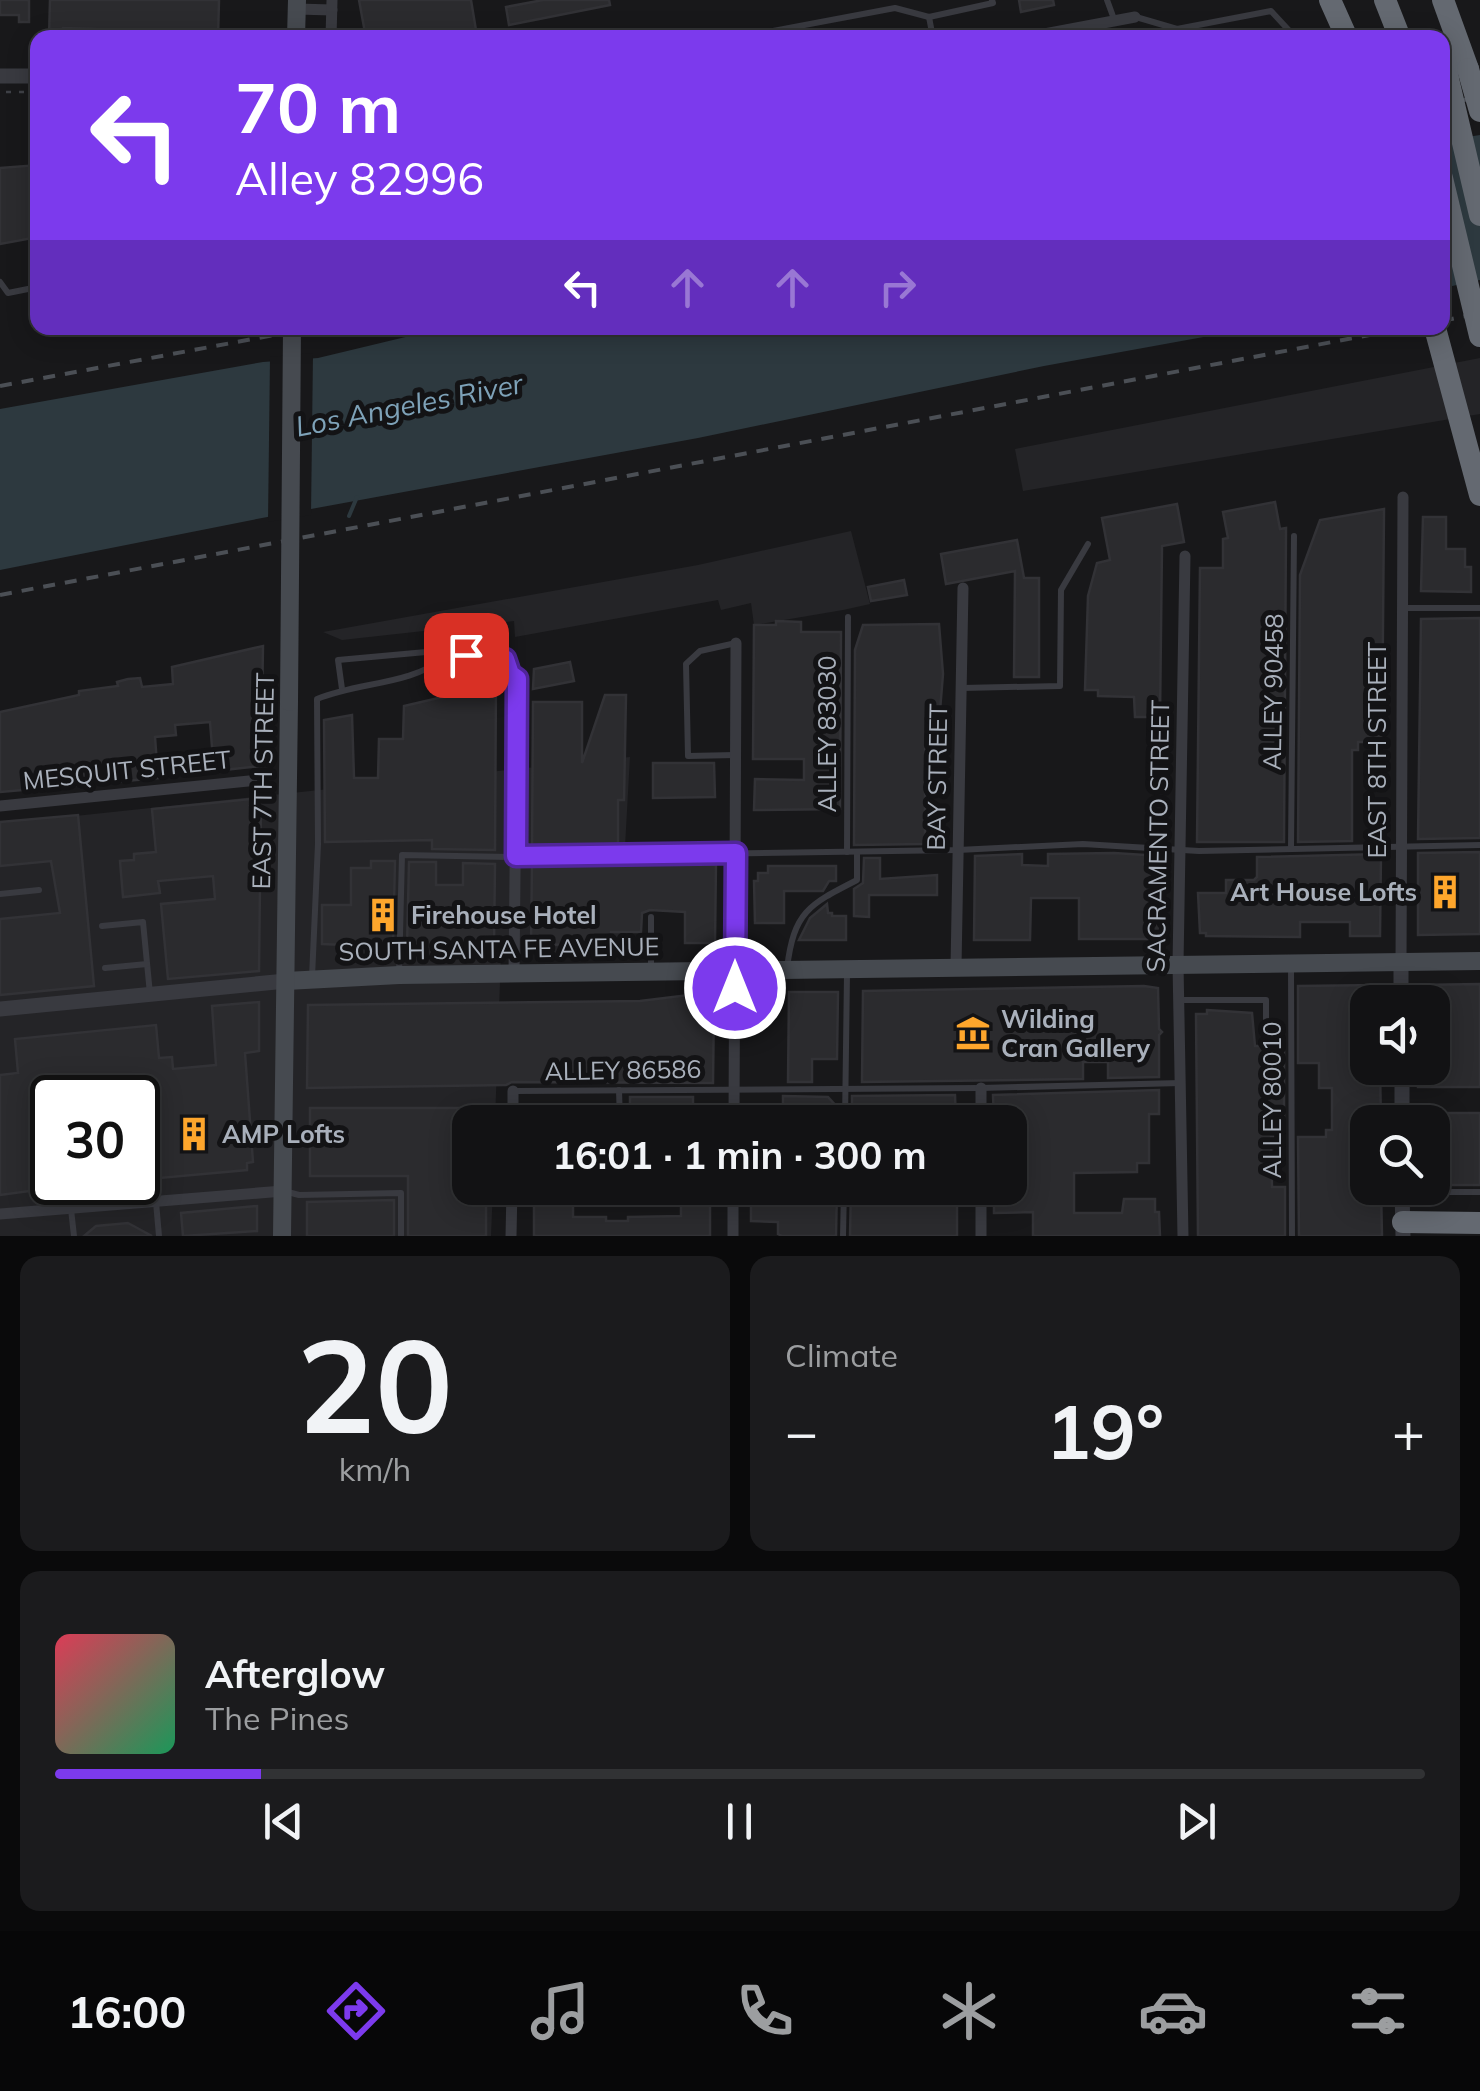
<!DOCTYPE html>
<meta charset="utf-8">
<style>
:root{--surface:#121214;--page:#1b1b1d;--text:#f1f3f6;--muted:#9c9ea0;--line:#313234;--accent:#7c3aed}
body{margin:0;font-family:Mulish,sans-serif;background:var(--page);color:var(--text);height:100vh;display:flex;flex-direction:column;font-size:38px;white-space:nowrap}
*{box-sizing:border-box;margin:0}
p{font-size:32px;color:var(--muted)}
.icon{flex:none;width:55px;height:55px;fill:none;stroke:currentColor;stroke-width:2;stroke-linecap:round;stroke-linejoin:round}
.map{position:relative;height:1236px;overflow:hidden}
.panel{display:flex;flex-direction:column;gap:20px;padding:20px;background:#0a0a0b;flex:1}
.panel>*{flex:none}
.hud{position:absolute;left:30px;top:30px;width:1420px;height:305px;border-radius:20px;box-shadow:0 5px 25px #0003,0 0 0 2px var(--line);background:#7c3aed;color:#fff;overflow:hidden}
.buttons{position:absolute;left:1350px;top:985px;display:grid;gap:20px}
.buttons a{display:grid;place-items:center;width:100px;height:100px;border-radius:20px;background:var(--surface);box-shadow:0 5px 25px #0003,0 0 0 2px var(--line);font-size:50px}
.speed{position:absolute;left:30px;top:1075px;display:flex;gap:20px;font-size:50px;font-weight:700;text-align:center}
.speed>*{display:grid;place-content:center;width:130px;height:130px;border-radius:50%;background:var(--surface);box-shadow:0 5px 25px #0003,0 0 0 2px var(--line);line-height:1}
.speed .limit{border:5px solid #111;border-radius:15px;background:#fff;color:#111}
.pin{position:absolute;display:grid;place-items:center;width:85px;height:85px;color:#fff;margin:-42px;border-radius:20px;box-shadow:0 5px 15px #0006}
.me{position:absolute;width:110px;margin:-55px;rotate:0deg;stroke-linejoin:round;filter:drop-shadow(0 0 8px #0008)}
.turn{display:flex;align-items:center;gap:35px;height:210px;padding:0 40px;font-size:45px}
.turn .icon{width:130px;height:130px;stroke-width:2.5}
.turn b{display:block;font-size:70px;line-height:85px}
.lanes{display:flex;align-items:center;height:95px;padding:0 40px;background:#0003;justify-content:center;gap:50px;direction:ltr}
.lanes .off{opacity:.35}
.big{font-size:75px;font-weight:700;line-height:1.1}
.panel .widget{flex:1;display:flex;flex-direction:column;justify-content:center;gap:15px;min-width:0;padding:0 35px;border-radius:20px;background:var(--page)}
.panel .dial{align-items:center;gap:0}
.dial b{font-size:130px;line-height:1}
.song{display:flex;align-items:center;gap:30px}
.cover{width:120px;height:120px;border-radius:15px;background:linear-gradient(135deg,hsl(350 70% 55%),hsl(150 70% 35%))}
.played{height:10px;border-radius:5px;background:linear-gradient(90deg,var(--accent) 15%,var(--line) 15%)}
.keys{display:flex;justify-content:space-around;direction:ltr}
.heat{display:flex;justify-content:space-between;align-items:center;font-size:55px;direction:ltr}
.panel .tiles{flex:1;display:grid;gap:20px;grid-template-columns:1fr 1fr}
.widget:last-child{grid-column:span 2}
.trip{position:absolute;left:452px;top:1105px;width:575px;height:100px;border-radius:20px;background:var(--surface);box-shadow:0 5px 25px #0003,0 0 0 2px var(--line);font-weight:700;line-height:100px;text-align:center}
.tab-bar{display:flex;height:160px;justify-content:space-around;align-items:center;background:#070708;color:var(--muted)}
.tab-bar .icon{width:70px;height:70px}
.tab-bar .on{color:var(--accent)}
.tab-bar b{font-size:45px;color:var(--text)}
.map>svg:first-child{display:block}
</style>
<div class="map">
<svg width="1480" height="1236" viewBox="0 0 1480 1236">
<rect width="100%" height="100%" fill="#18181a"/>
<g fill="#242427" fill-rule="evenodd">
<path d="M1480,358V414L1023,491L1015,449Z"/>
<path d="M851,531L870,604L843,610L754,625L751,603L721,610L718,600L515,637L514,621L342,640L323,632L698,565Z"/>
<path d="M630,757L619,954H501L495,1122H470V1188H493L491,1236H0V824ZM52,1098H138V1182H52Z"/>
</g>
<g fill="#2d393f">
<path d="M1480,135V280L1443,288L1442,141Z"/>
<path d="M443,328H1253L1044,366L698,438L262,518L0,570V409L263,362L318,358Z"/>
</g>
<path fill="#18181a" d="M313,353L311,515L268,522L270,357Z"/>
<g fill="none" stroke-linecap="round" stroke-linejoin="round">
<path stroke="#2d393f" stroke-width="4" d="M349,516L357,497"/>
</g>
<g fill="#2b2b2e" stroke="#323236" stroke-width="2.5">
<path d="M0,0H29V22H19V15H0Z"/>
<path d="M50,0H219L218,38H95V29L63,28V38H49Z"/>
<path d="M359,0H471L476,30L439,38H366Z"/>
<path d="M543,0H609L610,5L509,25L506,7Z"/>
<path d="M1019,0H1053L1054,5L1021,12Z"/>
<path d="M38,165V237L0,244V168Z"/>
<path d="M1275,502L1280,529L1286,528L1284,842H1197L1200,568H1223V539L1228,538L1223,512Z"/>
<path d="M1177,504L1184,542L1162,546L1160,717H1135L1134,697L1098,696V690H1085L1088,596L1097,563L1110,560L1102,518Z"/>
<path d="M1384,509L1382,742H1358V750H1352V841L1298,842L1300,575L1320,520Z"/>
<path d="M1423,517H1446V549H1465V567H1471V592L1421,591Z"/>
<path d="M1017,540L1024,578H1039V677H1014L1015,571L946,584L941,554Z"/>
<path d="M904,580L907,595L871,601L868,587Z"/>
<path d="M1480,618V838L1418,839L1421,619Z"/>
<path d="M776,621L801,622V632H841L840,809L754,810L755,779L804,780V759H753L754,625H776Z"/>
<path d="M939,624L943,674L939,723H928V741H925V844L854,845L855,650L863,625Z"/>
<path d="M263,646L261,766L214,771L210,722L175,725L176,735L155,737L158,778L0,792V712L79,695V691L118,686L117,682L128,679L140,678L142,687L173,684L172,667Z"/>
<path d="M570,662L574,681L533,689L534,669Z"/>
<path d="M496,676L495,850L432,849V840L325,842L324,720L352,715L354,778H378L379,739H403L404,706L447,696L465,687L470,681Z"/>
<path d="M605,695H626L624,800H618V848L532,850L533,702H582V763Z"/>
<path d="M653,763H714L715,797L653,798Z"/>
<path d="M261,798L259,971L168,979L161,904L215,899L213,876L158,881L160,893L123,897L120,861L134,860V854L156,852L152,809Z"/>
<path d="M78,815L94,986L0,995V919L60,913L51,861L0,866V822Z"/>
<path d="M1480,852V934L1418,935V853Z"/>
<path d="M1114,853L1160,856L1159,939H1079V898H1031L1030,940H974L975,856L1022,854V865L1048,866V854Z"/>
<path d="M1381,854L1380,936H1350V922H1300V937L1206,936V933H1200L1198,893H1226V880H1254L1257,877V857Z"/>
<path d="M864,858H880V879L937,875V895H869V917L854,916V889L863,883Z"/>
<path d="M371,861H395L393,947L322,944V905H351V868H371Z"/>
<path d="M716,861L715,943H685V912L650,910L642,913L641,932H611L610,944L531,945L532,864Z"/>
<path d="M409,862H436V885H463V863L495,864L494,946L407,947Z"/>
<path d="M768,866H836V881H829L823,891H784V923H755L754,881H758V873H768Z"/>
<path d="M827,904L828,913H832V916H846V940H799L810,918Z"/>
<path d="M1480,984V1087H1418V1068H1432V1002H1418L1417,985Z"/>
<path d="M1380,985V1002H1368V1068H1380L1381,1122H1368V1188H1381L1382,1236H1299L1298,1137H1326V1130H1332V1088H1319V1063H1298V986Z"/>
<path d="M1144,986L1158,988L1159,1029L1162,1032L1159,1035V1077L1108,1078V1062H1083V1079L862,1082L863,991Z"/>
<path d="M789,992H838L837,1059H812V1082H788Z"/>
<path d="M705,993L714,1002L713,1083L512,1082L506,1085L307,1088L308,1005L640,1001Z"/>
<path d="M259,1002V1051L245,1053L253,1162L247,1163V1170L138,1180V1098H52V1188L0,1195V1075L18,1073L15,1039L156,1025L159,1058L172,1057L173,1069L216,1065L212,1006Z"/>
<path d="M1207,1010L1252,1013L1255,1046H1284V1138L1271,1137L1272,1187H1285V1236H1198L1196,1014H1207Z"/>
<path d="M1159,1090V1114H1149V1163H1137V1172L1074,1173V1213H1122L1124,1199H1155V1212H1159L1160,1236H1033V1212L994,1213V1188H1010V1122H994L993,1095Z"/>
<path d="M955,1095L956,1122H852V1096Z"/>
<path d="M783,1096L828,1097L838,1108V1122H783Z"/>
<rect x="630" y="1097" width="63" height="25"/>
<path d="M310,1108H486V1122H470V1188H486V1236H408V1176H310Z"/>
<rect x="1432" y="1113" width="48" height="72"/>
<path d="M751,1188H837L836,1236H782L778,1234V1222L751,1221Z"/>
<path d="M851,1188H919V1193L957,1192V1236H850Z"/>
<path d="M394,1200V1236H307V1202Z"/>
<path d="M681,1203H710V1236H534V1205L573,1204V1217H606V1221H628V1217L681,1216Z"/>
<path d="M257,1206V1231L183,1236L181,1213Z"/>
<path d="M128,1223L152,1236H84L96,1226Z"/>
</g>
<g fill="none" stroke-linecap="round" stroke-linejoin="round">
<path stroke="#3f4147" stroke-width="2.5" stroke-dasharray="5 8" stroke-linecap="butt" d="M6,92H38"/>
<g stroke="#393a40" stroke-width="6">
<path d="M1107,0L1114,19"/>
<path d="M929,17L933,38"/>
<path d="M1136,17L1177,29L1271,11L1296,38"/>
<path d="M735,38L895,8L929,17L993,3L992,0"/>
<path d="M0,282L8,293L38,287"/>
<path d="M1404,608H1479"/>
<path d="M962,688L1060,686L1061,590L1088,544"/>
<path d="M342,689L338,660L426,652L444,658L488,652L505,659L510,674L516,678"/>
<path d="M735,755L688,756L686,664L700,651L736,643"/>
<path d="M1291,848L1294,536"/>
<path d="M847,852L848,617"/>
<path d="M0,894L39,890"/>
<path d="M651,917V970"/>
<path d="M102,926L143,922L150,994"/>
<path d="M1291,967L1292,1236"/>
<path d="M105,968L147,964"/>
<path d="M787,968C794,912 808,905 857,880V852"/>
<path d="M399,974L402,855L516,857L958,850L1083,844L1199,851L1480,845"/>
<path d="M312,977L318,844L317,699C358,682 410,685 444,658"/>
<path d="M1181,1000H1266V1042"/>
<path d="M619,1090L620,1122"/>
<path d="M514,1091L981,1088L1181,1083"/>
<path d="M845,1122L847,974"/>
<path d="M284,1191L299,1195L401,1193V1236"/>
<path d="M1404,1192H1480"/>
<path d="M156,1202L159,1236"/>
<path d="M71,1209L74,1236"/>
<path d="M843,1236L844,1188"/>
</g>
<g stroke="#393a40" stroke-width="11">
<path d="M297,9L332,10"/>
<path d="M331,38L332,0"/>
<path d="M1023,38L1135,17"/>
<path d="M0,806L259,780"/>
<path d="M1401,963L1403,497"/>
<path d="M956,967L963,588"/>
<path d="M514,973L517,679"/>
<path d="M981,1088V1122"/>
<path d="M513,1122V1091"/>
<path d="M734,1122L736,643"/>
<path d="M981,1188V1236"/>
<path d="M0,1214L283,1191"/>
<path d="M511,1236L512,1188"/>
<path d="M733,1236V1188"/>
<path d="M1183,1236L1178,964L1185,556"/>
</g>
<g stroke="#393a40" stroke-width="15">
<path d="M0,76H38"/>
<path d="M1401,963V1002"/>
<path d="M0,1009L286,981"/>
<path d="M1402,1068V1122"/>
<path d="M1402,1188L1403,1236"/>
</g>
<g stroke="#464a50" stroke-width="18">
<path d="M296,38L297,0"/>
<path d="M286,981L399,975L1480,961"/>
<path d="M282,1236L289,702"/>
</g>
<g stroke="#646971" stroke-width="22">
<path d="M1330,0L1347,38"/>
<path d="M1385,0L1400,38"/>
<path d="M1443,0L1468,69"/>
<path d="M1442,45L1448,79"/>
<path d="M1435,328L1480,495"/>
<path d="M1403,1222L1480,1223"/>
</g>
<g stroke="#4b4f55" stroke-width="4" stroke-dasharray="12 10" stroke-linecap="butt">
<path d="M1442,104L1480,97"/>
<path d="M1442,321L1480,313"/>
<path d="M0,386L312,328"/>
<path d="M0,595L1406,328"/>
</g>
<path stroke="#464a50" stroke-width="18" d="M289,702L292,328"/>
<g stroke="#646971" stroke-width="22">
<path d="M1468,69L1480,111"/>
<path d="M1448,79L1480,215"/>
<path d="M1442,178L1480,336"/>
</g>
</g>
<g fill="none" stroke-linecap="round" stroke-linejoin="round">
<g stroke="#51269a" stroke-width="25">
<path id="route" d="M466,655L488,652L505,659L510,674L517,679L516,856L736,853L735,988"/>
</g>
<use href="#route" stroke="#7c3aed" stroke-width="18"/>
</g>
<defs>
<g id="building-bare" transform="scale(2.7)"><path d="M-4-6H4V6H1V3H-1V6H-4ZM-2.5-4.3h1.7v1.8h-1.7ZM.8-4.3h1.7v1.8H.8ZM-2.5-1h1.7V.8h-1.7ZM.8-1h1.7V.8H.8Z" fill="#fea62c" stroke="#131315" stroke-width="2.5" paint-order="stroke"/></g>
<g id="museum-bare" transform="scale(2.7)"><path d="M0-6L6-3V-2H-6V-3ZM-5-1h2V3h-2ZM-1-1h2V3h-2ZM3-1h2V3H3ZM-6 4H6V6H-6Z" fill="#fea62c" stroke="#131315" stroke-width="2.5" paint-order="stroke"/></g>
</defs>
<g fill-rule="evenodd">
<use href="#building-bare" x="1445" y="892"/>
<use href="#building-bare" x="383" y="915"/>
<use href="#museum-bare" x="973" y="1033"/>
<use href="#building-bare" x="194" y="1134"/>
</g>
<g text-anchor="middle" stroke-width="10" stroke-linejoin="round" paint-order="stroke">
<g font-size="25" fill="#a9b0bb" stroke="#131315">
<text transform="translate(1273 692) rotate(-89)" y="9">ALLEY 90458</text>
<text transform="translate(827 734) rotate(-90)" y="9">ALLEY 83030</text>
<text transform="translate(1377 750) rotate(-90)" y="9">EAST 8TH STREET</text>
<text transform="translate(127 770) rotate(-6)" y="9">MESQUIT STREET</text>
<text transform="translate(937 777) rotate(-89)" y="9">BAY STREET</text>
<text transform="translate(263 781) rotate(-89)" y="9">EAST 7TH STREET</text>
<text transform="translate(1158 836) rotate(-89)" y="9">SACRAMENTO STREET</text>
<text transform="translate(499 949) rotate(-1)" y="9">SOUTH SANTA FE AVENUE</text>
<text transform="translate(623 1070) rotate(-1)" y="9">ALLEY 86586</text>
<text transform="translate(1272 1100) rotate(-90)" y="9">ALLEY 80010</text>
</g>
<g font-size="25" font-weight="bold" fill="#a9b0bb" stroke="#131315" text-anchor="start">
<text x="1417" y="901" text-anchor="end">Art House Lofts</text>
<text x="411" y="924">Firehouse Hotel</text>
<text x="1001" y="1028">Wilding<tspan x="1001" dy="29">Cran Gallery</tspan></text>
<text x="222" y="1143">AMP Lofts</text>
</g>
<g font-size="28" font-style="italic" fill="#7ea2b8" stroke="#131315">
<text transform="translate(409 405) rotate(-11)" y="10">Los Angeles River</text>
</g>
</g>
</svg>
<div class="buttons">
<a><svg class="icon" aria-label="sound" viewBox="0 0 24 24"><path d="M4 9h4l5-4v14l-5-4H4zM17 9q2 3 0 6"/></svg></a>
<a><svg class="icon" aria-label="search" viewBox="0 0 24 24"><circle cx="10" cy="10" r="6"/><path d="M15 15l6 6"/></svg></a>
</div>
<div class="speed"><div class="limit">30</div></div>
<div class="pin" style="left:466px;top:655px;background:#d93025"><svg class="icon" aria-label="arrive" viewBox="0 0 24 24"><path d="M6 21V4h12l-3 4 3 4H6"/></svg></div>
<svg class="me" style="left:735px;top:988px" viewBox="-20 -20 40 40"><circle r="17" fill="#7c3aed" stroke="#fff" stroke-width="3"/><path d="M0-11L8 9 0 5-8 9z" fill="#fff"/></svg>
<div class="trip">16:01 · 1 min · 300 m</div>
<div class="hud">
<div class="turn"><svg class="icon" aria-label="left" viewBox="0 0 24 24"><path d="M17 20v-9H6M10 6l-5 5 5 5"/></svg><div><b>70 m</b>Alley 82996</div></div>
<div class="lanes"><svg class="icon" aria-label="left" viewBox="0 0 24 24"><path d="M17 20v-9H6M10 6l-5 5 5 5"/></svg><svg class="icon off" aria-label="ahead" viewBox="0 0 24 24"><path d="M12 20V5M6 11l6-6 6 6"/></svg><svg class="icon off" aria-label="ahead" viewBox="0 0 24 24"><path d="M12 20V5M6 11l6-6 6 6"/></svg><svg class="icon off" aria-label="right" viewBox="0 0 24 24"><path d="M7 20v-9h11M14 6l5 5-5 5"/></svg></div>
</div>
</div>
<section class="panel">
<div class="tiles">
<div class="widget dial"><b>20</b><p>km/h</p></div>
<div class="widget"><p>Climate</p>
<div class="heat"><a>−</a><b class="big">19°</b><a>+</a></div>
</div>
<div class="widget">
<div class="song"><i class="cover"></i><div><b>Afterglow</b><p>The Pines</p></div></div>
<div class="played"></div>
<div class="keys"><svg class="icon" aria-label="previous" viewBox="0 0 24 24"><path d="M18 5L8 12l10 7zM5 5v14"/></svg><svg class="icon" aria-label="pause" viewBox="0 0 24 24"><path d="M8 5v14M16 5v14"/></svg><svg class="icon" aria-label="next" viewBox="0 0 24 24"><path d="M6 5l10 7-10 7zM19 5v14"/></svg></div>
</div>
</div>
</section>
<nav class="tab-bar">
<b>16:00</b>
<svg class="icon on" aria-label="directions" viewBox="0 0 24 24"><path d="M12 3l9 9-9 9-9-9zM9 14v-3h6M13 9l2 2-2 2"/></svg>
<svg class="icon" aria-label="music" viewBox="0 0 24 24"><path d="M9 18V5l10-2v13"/><circle cx="6" cy="18" r="3"/><circle cx="16" cy="16" r="3"/></svg>
<svg class="icon" aria-label="phone" viewBox="0 0 24 24"><path d="M5 4h4l2 5-3 2q2 4 5 5l2-3 5 2v4C11 20 4 13 5 4z"/></svg>
<svg class="icon" aria-label="climate" viewBox="0 0 24 24"><path d="M12 3v18M4 7l16 10M4 17L20 7"/></svg>
<svg class="icon" aria-label="car" viewBox="0 0 24 24"><path d="M5 17H2v-5l4-1 3-4h7l3 4 3 1v5h-3M9 17h6M6 11h13"/><circle cx="7" cy="17" r="2"/><circle cx="17" cy="17" r="2"/></svg>
<svg class="icon" aria-label="filters" viewBox="0 0 24 24"><path d="M4 7h16M4 17h16"/><circle cx="9" cy="7" r="2"/><circle cx="15" cy="17" r="2"/></svg>
</nav>
